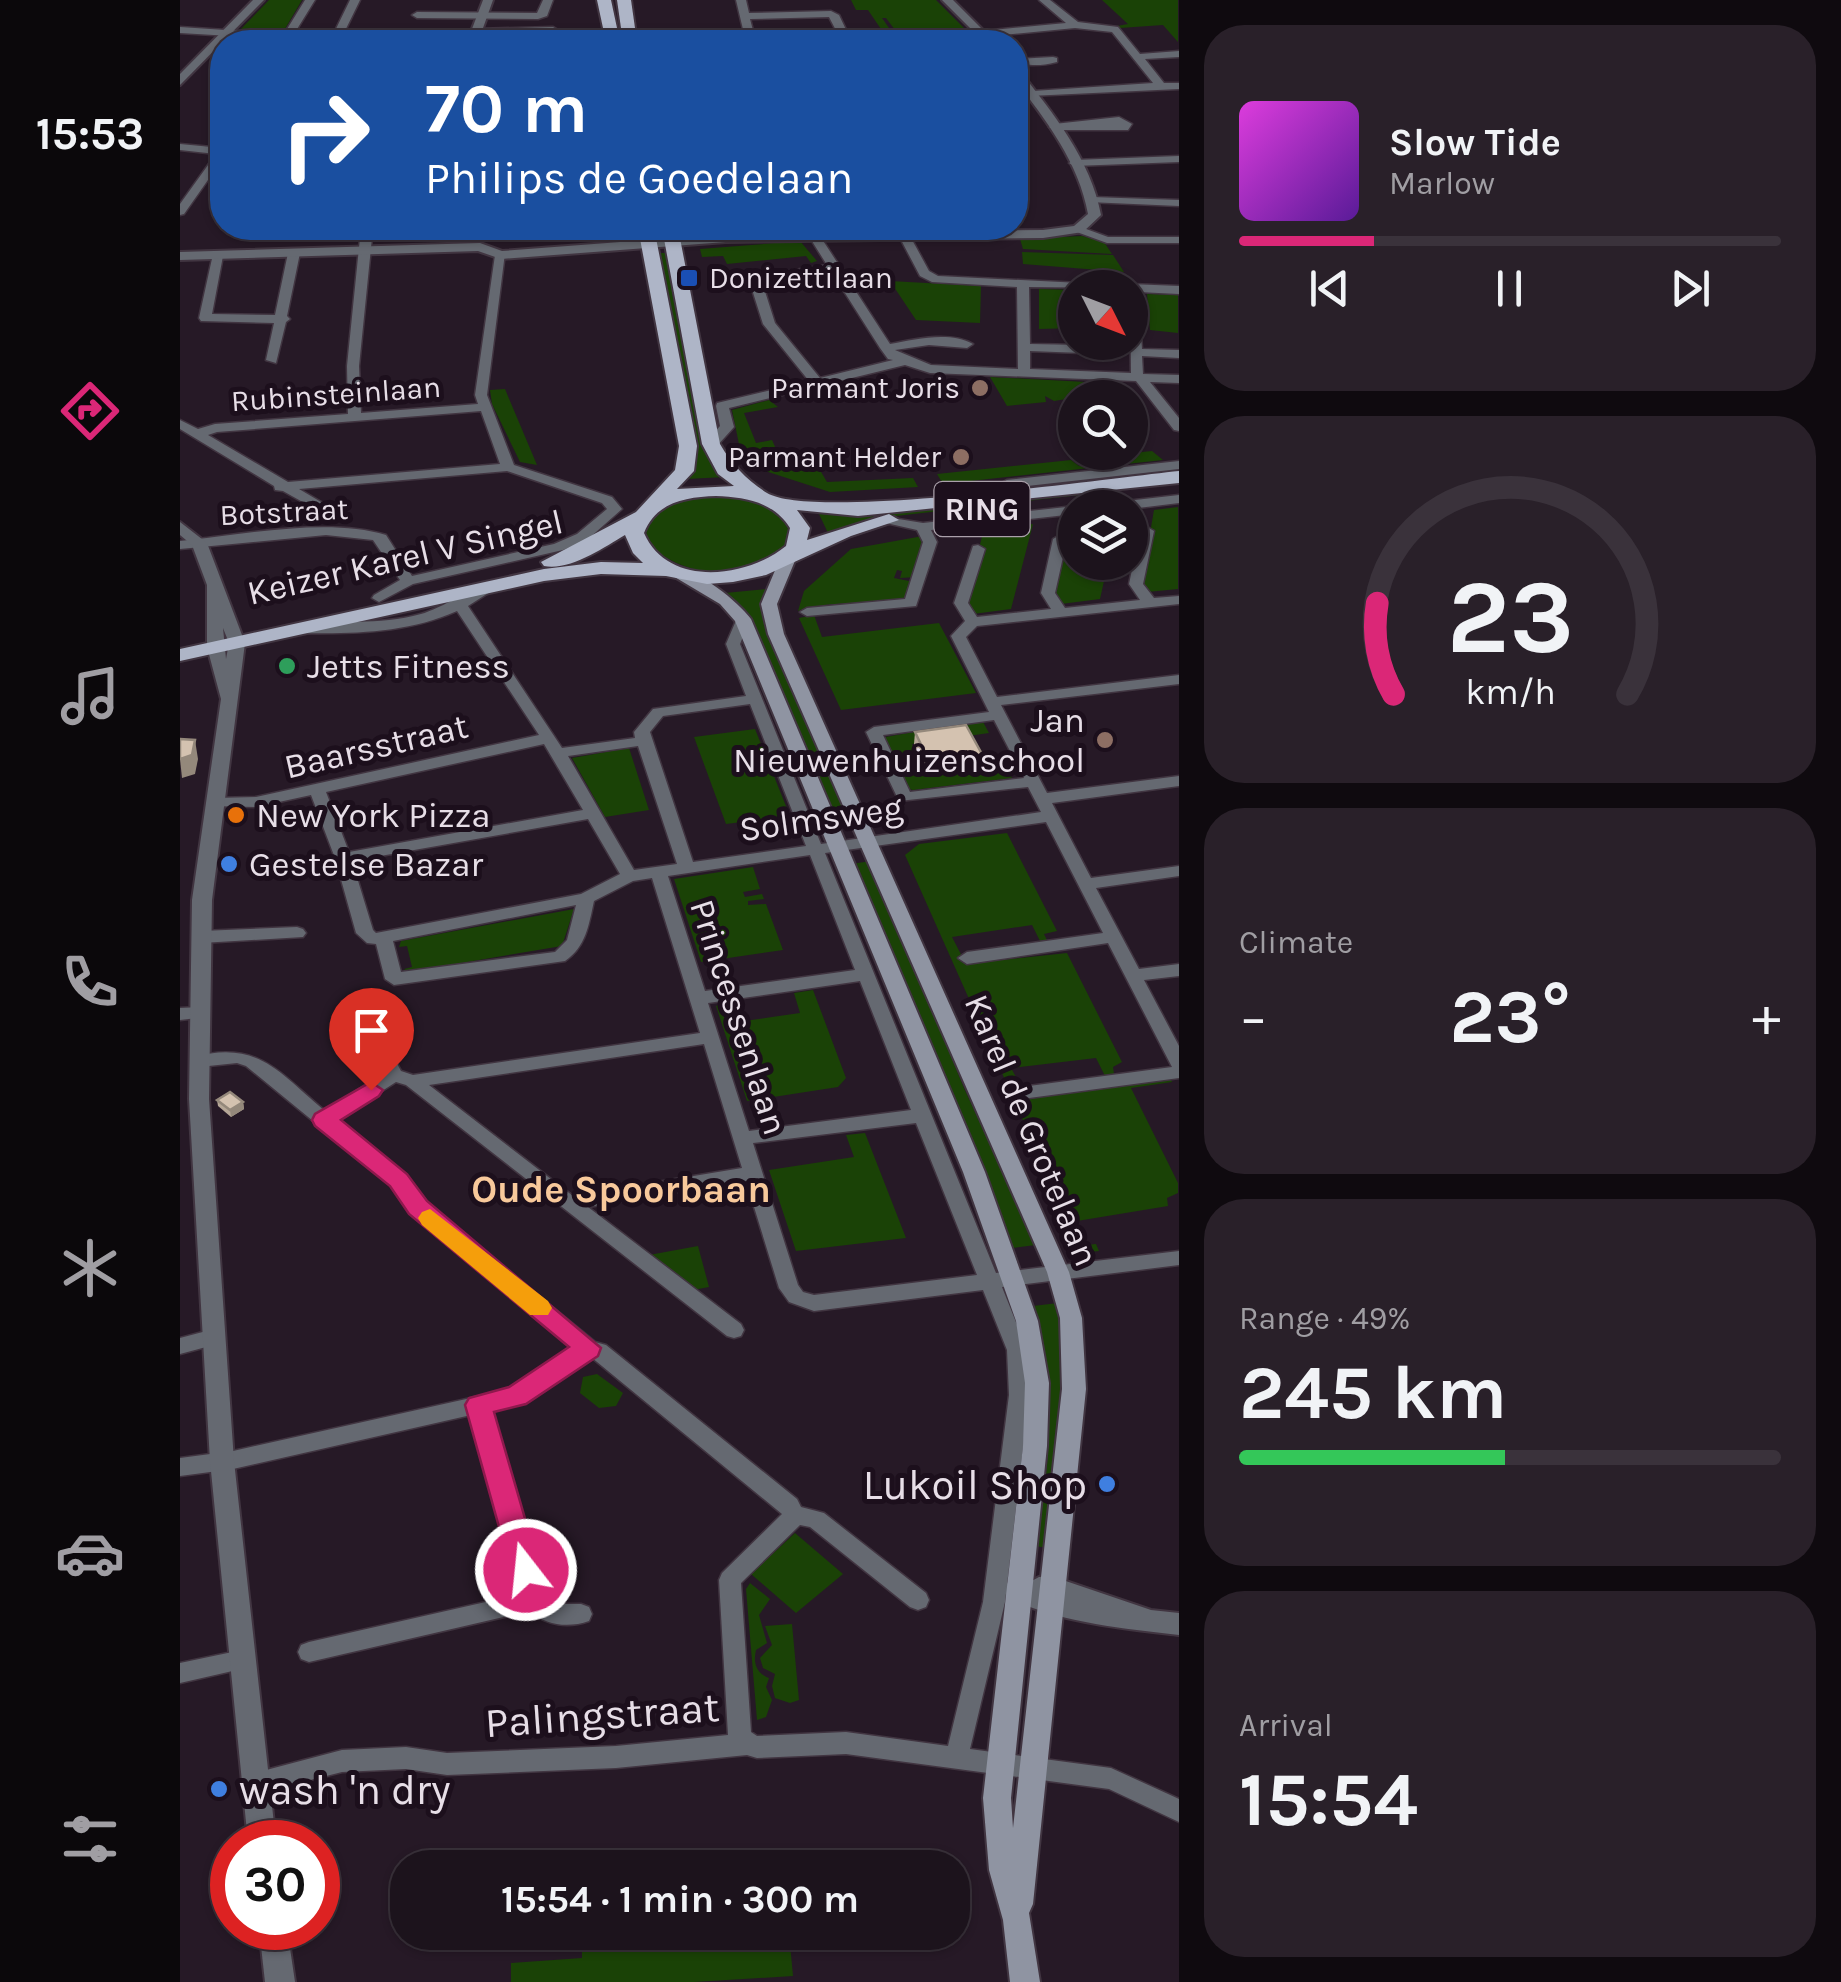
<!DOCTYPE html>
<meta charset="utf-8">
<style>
:root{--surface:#1c131c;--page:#292029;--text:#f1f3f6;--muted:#a09ea3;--line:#3a323b;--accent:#db2777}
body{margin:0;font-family:Karla,sans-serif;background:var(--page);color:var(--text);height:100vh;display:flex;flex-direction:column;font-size:38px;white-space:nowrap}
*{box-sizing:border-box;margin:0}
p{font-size:32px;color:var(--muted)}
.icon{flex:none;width:55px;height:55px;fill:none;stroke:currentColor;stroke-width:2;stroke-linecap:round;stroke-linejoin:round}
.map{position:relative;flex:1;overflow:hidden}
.drawer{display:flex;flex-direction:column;gap:25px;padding:25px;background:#0f0a0f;width:662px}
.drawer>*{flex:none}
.banner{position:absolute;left:30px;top:30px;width:818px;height:210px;border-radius:40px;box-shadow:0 2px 8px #0004,0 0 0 2px var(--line);background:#1a4fa0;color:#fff;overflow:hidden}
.needle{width:65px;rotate:132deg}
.buttons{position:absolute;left:878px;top:270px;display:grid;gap:20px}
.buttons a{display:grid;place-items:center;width:90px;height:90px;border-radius:50%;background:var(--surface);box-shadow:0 2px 8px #0004,0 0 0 2px var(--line);font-size:50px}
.speed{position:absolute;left:30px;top:1820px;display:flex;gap:20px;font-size:50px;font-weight:700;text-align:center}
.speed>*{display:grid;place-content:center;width:130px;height:130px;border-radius:50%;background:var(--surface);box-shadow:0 2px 8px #0004,0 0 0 2px var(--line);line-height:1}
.speed .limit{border:15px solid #d22;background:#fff;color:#111}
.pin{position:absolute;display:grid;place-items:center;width:85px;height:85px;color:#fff;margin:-102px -42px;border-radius:50% 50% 50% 0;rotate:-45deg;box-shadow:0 0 10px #0007}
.pin .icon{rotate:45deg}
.me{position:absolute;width:110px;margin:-55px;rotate:344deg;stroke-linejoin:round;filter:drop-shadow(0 0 8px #0008)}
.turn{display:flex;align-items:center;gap:35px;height:210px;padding:0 50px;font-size:45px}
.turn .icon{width:130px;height:130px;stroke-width:2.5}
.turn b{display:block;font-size:70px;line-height:85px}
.big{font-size:75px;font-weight:700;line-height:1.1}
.drawer .widget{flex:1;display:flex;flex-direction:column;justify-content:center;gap:15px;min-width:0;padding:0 35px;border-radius:40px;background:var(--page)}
.drawer .dial{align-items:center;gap:0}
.dial svg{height:260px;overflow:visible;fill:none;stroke:var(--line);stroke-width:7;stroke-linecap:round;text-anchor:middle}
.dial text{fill:var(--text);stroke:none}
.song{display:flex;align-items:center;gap:30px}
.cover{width:120px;height:120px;border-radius:15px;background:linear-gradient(135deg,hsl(300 70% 55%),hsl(270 70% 35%))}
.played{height:10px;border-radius:5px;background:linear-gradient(90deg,var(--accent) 25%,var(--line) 25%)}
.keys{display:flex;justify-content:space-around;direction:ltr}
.heat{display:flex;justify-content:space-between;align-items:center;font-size:55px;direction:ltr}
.charge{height:15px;border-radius:8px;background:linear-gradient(90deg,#34c759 49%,var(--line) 0)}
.trip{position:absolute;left:210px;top:1850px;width:580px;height:100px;border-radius:40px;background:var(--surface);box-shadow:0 2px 8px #0004,0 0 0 2px var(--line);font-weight:700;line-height:100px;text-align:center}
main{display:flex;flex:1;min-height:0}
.tab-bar{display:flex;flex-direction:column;width:180px;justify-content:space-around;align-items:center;background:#0b080b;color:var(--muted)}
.tab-bar .icon{width:70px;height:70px}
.tab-bar .active{color:var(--accent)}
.tab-bar b{font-size:45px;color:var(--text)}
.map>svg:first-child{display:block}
</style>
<main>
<nav class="tab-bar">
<b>15:53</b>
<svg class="icon active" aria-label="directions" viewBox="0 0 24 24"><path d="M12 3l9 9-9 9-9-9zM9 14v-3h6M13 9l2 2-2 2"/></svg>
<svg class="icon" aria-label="music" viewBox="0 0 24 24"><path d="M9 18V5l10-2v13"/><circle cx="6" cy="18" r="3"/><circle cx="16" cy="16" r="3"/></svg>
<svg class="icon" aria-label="phone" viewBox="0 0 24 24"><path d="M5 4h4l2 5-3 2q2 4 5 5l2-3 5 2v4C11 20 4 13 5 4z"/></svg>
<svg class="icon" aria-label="climate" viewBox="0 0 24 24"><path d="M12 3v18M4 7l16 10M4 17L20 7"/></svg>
<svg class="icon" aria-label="car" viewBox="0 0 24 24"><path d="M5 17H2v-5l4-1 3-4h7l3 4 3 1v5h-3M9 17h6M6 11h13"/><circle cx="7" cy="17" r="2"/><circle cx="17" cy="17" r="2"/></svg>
<svg class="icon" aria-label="filters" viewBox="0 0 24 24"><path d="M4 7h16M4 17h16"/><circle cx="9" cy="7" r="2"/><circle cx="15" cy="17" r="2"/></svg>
</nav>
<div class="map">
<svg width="999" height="1982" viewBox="0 0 999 1982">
<rect width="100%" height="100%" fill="#261926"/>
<g fill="#1a4206">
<path d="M89,0H122L102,34L59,31Z"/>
<path d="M671,0H756L798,42H724L706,18H702L714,35H705L688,10H676Z"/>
<path d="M922,0H998V42L983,25L940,28L937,26L948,24Z"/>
<path d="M902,236L924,242L932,254L843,249L840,239Z"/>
<path d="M620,241L637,261L631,263L626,256L547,264L543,256L522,257L520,249Z"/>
<path d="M842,252L933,255L944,272L843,264Z"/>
<path d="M477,253H486L493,298L546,477L506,479L516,450Z"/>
<path d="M710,281L801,286L800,323L736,320Z"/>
<path d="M859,289L895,290V328L859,329Z"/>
<path d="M967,294L998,295V333L970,330Z"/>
<path d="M810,377L925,383L930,389L896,392L899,397L874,401L865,396L866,402L827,406Z"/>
<path d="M325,389L357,465L340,462L312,404L310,390Z"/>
<path d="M589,400L598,407L564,413L576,443L592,440L602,462L637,465L647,482L733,478L738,487L650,492L582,470L561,454L552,410Z"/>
<path d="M972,451L983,460L763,484L757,474L891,460L899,466L924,463L923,456Z"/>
<path d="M998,480V484L707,517L648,533L639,514L681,515Z"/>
<path d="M542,496C568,499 604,504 610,535C589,590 498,579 467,542L466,528C481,501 514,497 542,496Z"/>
<path d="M998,507V589L967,592L961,585L974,510Z"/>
<path d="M895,519V562L928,563L920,599L881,604L872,594L885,520Z"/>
<path d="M853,524L831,609L793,614L785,602L804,529Z"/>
<path d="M743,536L736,577L720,578L722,571L717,570L714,578L734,582L725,600C698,603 634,602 618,611L624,591L671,549Z"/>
<path d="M586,589L583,605L675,824L657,827L578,635L569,617L545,593Z"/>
<path d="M634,615L642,637L759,623L796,693L661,710L619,618Z"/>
<path d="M802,720L809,733L732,744L747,776L825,766L832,778L733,790L723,787L700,738Z"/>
<path d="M575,729L610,816L546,824L514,737Z"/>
<path d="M449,748L469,810L425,817L392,758Z"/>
<path d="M827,833L877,931L864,934L867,940L860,941L852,925L772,937L786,964L887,953L942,1062L933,1067L934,1074L925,1076L916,1058L831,1068L847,1097L990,1077L992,1082L951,1088L998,1183V1193L987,1198L988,1206L897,1221L907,1245L916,1244L919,1251L902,1253L725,855L739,844Z"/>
<path d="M691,861L784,1088L856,1245L833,1248L710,947L671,864Z"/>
<path d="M573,867L580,889L563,892L565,897L582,894L584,899L568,901V905L586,904L603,950L521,962L494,879Z"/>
<path d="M394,909L382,946L228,972L224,969L232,967L227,946L219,947L221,941Z"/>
<path d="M633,990L666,1078L658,1087L567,1101L536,1006L543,1003L550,1023L620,1013L614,993Z"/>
<path d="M685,1133L726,1238L616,1251L589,1170L674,1157L666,1135Z"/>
<path d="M518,1246L529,1287L513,1290L469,1255Z"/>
<path d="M878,1303L885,1385L868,1548L848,1545C878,1471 872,1382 853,1306Z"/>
<path d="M417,1374L443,1393L436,1406L419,1408L400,1393L403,1377Z"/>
<path d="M615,1533L663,1574L616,1613L571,1574Z"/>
<path d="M570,1583L590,1599L579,1615L587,1643L576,1650C573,1663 576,1673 589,1678L586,1687L592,1700L586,1717L577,1720L566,1589Z"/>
<path d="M612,1624L619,1700L610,1703L595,1698L592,1686L595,1674L583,1668L580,1658L592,1645L585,1626Z"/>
<path d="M602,1855L604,1867H401V1864Z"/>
<path d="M402,1933H609L613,1976L514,1982H331V1963L402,1958Z"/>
</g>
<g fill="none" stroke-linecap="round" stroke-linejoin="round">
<g stroke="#413541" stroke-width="3">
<g id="minor">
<path d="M125,0H135L114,34L152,37L170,0H180L162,37L188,39L193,42L110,40L99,42L101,39L0,33V27L104,34Z"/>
<path d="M363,0H373L367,16L358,19L237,18L232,15L237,12L357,13Z"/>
<path d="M556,0H566L569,13L651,11L659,15L669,36L710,34L715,37L710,40L662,42L649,17L570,19L576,42H566Z"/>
<path d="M859,0H870L898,22L938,27L960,54L999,51V57L965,59L984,83H999V89L849,96L848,94L853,91L973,83L932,32L895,28L802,37L797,34L802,31L886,23Z"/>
<path d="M373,27L378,30L374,42H364L367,33L296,35L291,32L296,29Z"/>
<path d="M873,57L877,58V62C859,67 852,64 835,65V59Z"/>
<path d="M939,117L952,124L948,130H874L869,127L874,124Z"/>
<path d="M0,144L42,148V160L4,214L0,215V204L36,154L0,150Z"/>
<path d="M999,156V162L894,166L889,163L894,160Z"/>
<path d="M912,197L999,200V206L908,202V198Z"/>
<path d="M898,226L928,237H999V243H927L894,231V227Z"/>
<path d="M181,228H193L179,366L181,413L298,404L295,395L315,255L325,253L307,395L334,465L432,497L442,509L407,540L383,550L233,584L199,602L192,598L194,595L220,580L193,540L146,535L0,549V541C60,535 148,517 206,535L232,576L374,544L397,534L427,509L422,503L327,471L119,489L158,512V518L153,519L103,491L95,490L94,486L0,429V420L18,429L35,424L168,414L167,366ZM301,411L320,464L108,482L28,435L37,432Z"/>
<path d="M298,228H359L353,231L302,233L296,230Z"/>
<path d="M632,236H640L710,344C736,339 770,331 793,344L787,348L749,345L715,350L751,365L838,369L837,287L752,282L740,276L720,238L722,236H730L749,271L758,276L941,285L943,288L849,287L850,344L902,345L908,349L902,353L850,351V369L951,373L950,288H944L950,284L999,286V294L958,292L962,349L999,350V358L962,356L963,374L999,375V383L970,382L999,418V431L994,430L956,381L750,373L725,365L549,408L554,427L536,447H526L524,444L540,426L536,406L537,403L629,381L583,324L569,280L575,276L647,265L630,238ZM651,271L700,348L708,359L713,360L640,378L595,323L582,282Z"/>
<path d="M114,250L120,253L107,316L110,319L106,322L96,363L86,360L94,323L21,321L19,318L33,254L43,256L32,314L95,315L108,253Z"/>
<path d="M999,461V469L830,488L801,502L794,498L827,480Z"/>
<path d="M999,495V503L950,509L914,508L920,504Z"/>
<path d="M895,506L900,508H895V514L751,530L757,542L736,606L627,616L620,612L627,608L725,599L743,542L737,530L706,523V517L743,523Z"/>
<path d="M967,527L974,531L963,584L974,598L999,596V604L797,626L786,637L817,697L999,675V684L821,705L867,793L999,776V786L872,803L911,878L999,866V876L916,888L959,969L999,964V976L964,980L999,1046V1078L849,1098L840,1092L849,1086L992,1067L928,943L787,964L778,958L787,952L923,933L866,822L645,853L816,1273L999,1251V1265L822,1287L847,1350L849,1395L825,1602L790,1749L931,1768L999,1799V1822L929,1789L666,1754L577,1758L567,1755L436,1768L267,1775L226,1769L162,1772L75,1794L67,1791L63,1783L67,1775L162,1750L226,1747L267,1753L436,1746L548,1735L539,1580L542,1573L602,1514L411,1357L344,1402L311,1410L364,1596L373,1604H401L409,1607L412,1614L409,1621C389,1628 366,1626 350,1611L129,1662L121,1659L118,1652L121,1645L129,1642L341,1594L291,1415L53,1469L0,1476V1458L53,1451L331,1389L393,1347L231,1213L211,1185L66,1066L57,1063L19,1067L10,1061L13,1057C79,1040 98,1072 145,1111L204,1073L186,1038L195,1032L201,1034L221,1071L233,1075L520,1033L472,878L453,881L414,901C409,924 406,947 385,961L214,985L205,979L196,944L187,943L176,933L155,858L131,795L76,807L29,806L27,803L29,800L35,798L76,797L359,735L277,611C228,633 173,634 120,633L115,632V626C157,619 198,626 241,614C260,609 301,583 313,584V590L288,606L382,748L455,738L454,732L473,709L566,696L546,644L558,616H568L570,619L560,644L641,844L861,812L848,787L719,801L686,732L694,727L809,712L771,636L785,621L774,603L793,546L798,545L805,549L788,603L797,617L871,609L861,593L873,539L880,535L887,539L875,593L885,608L960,600L949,584L960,531ZM570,704L626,846L513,862L470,732L483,716ZM814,720L844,778L730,792L703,735ZM364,744L403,810L169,852L146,792ZM458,746L497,864L454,870L388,756ZM408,819L440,874L401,894L196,933L193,930L172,861ZM630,855L675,970L525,991L488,876ZM396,905L387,940L375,952L221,972L213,941ZM680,981L731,1110L569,1131L528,1003ZM524,1044L562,1168L393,1196L249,1085ZM216,1082L226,1085L547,1336L554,1338L561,1336L564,1330L561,1324L408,1207L566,1181L599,1288L609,1302L634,1311L803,1290L827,1350L829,1395L803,1602L768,1746L666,1732L577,1736L571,1732L561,1583L620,1525L630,1527L730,1607L738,1610L746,1607L749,1600L746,1593L644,1513L621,1507L617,1499L426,1345L415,1342L245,1203L225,1175L157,1120ZM736,1123L797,1275L634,1295L623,1292L618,1285L573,1143Z"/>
<path d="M117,927L123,929L126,933L123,937L21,943L12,937L21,931Z"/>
<path d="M20,1007L29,1013L26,1017L0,1020V1008Z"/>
<path d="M34,1329L41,1331L44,1337L41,1343L0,1354V1338Z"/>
<path d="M62,1650L70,1653L73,1660L70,1667L0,1683V1663Z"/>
</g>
</g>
<g stroke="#413541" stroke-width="4">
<g id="tertiary">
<path d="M73,0H84L0,85V74Z"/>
<path d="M303,0H313L298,42H287Z"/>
<path d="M762,0H773L815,42H804Z"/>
<path d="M835,69L839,70C873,113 911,160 921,215L903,232L863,238L546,242L321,259L298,251L0,260V252L300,243L322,251L546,234L863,230L894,226L908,214C899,163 866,120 835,80Z"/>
<path d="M0,522L27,543L65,643L32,900L29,1099L54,1461L96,1842H68L30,1461L9,1099L12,900L41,699L27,647V585L12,545L0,535ZM43,628L49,643L46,659Z"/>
<path d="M871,1576L971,1610L999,1613V1635C939,1628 883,1623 828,1598L824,1590L828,1582L837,1579L848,1583L859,1577Z"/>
<path d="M79,1928H107L115,1982H85Z"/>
</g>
</g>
<g stroke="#413541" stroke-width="4">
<path id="secondary" d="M609,551L617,556L597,604L604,634L889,1272L902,1318L906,1389L853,1904L849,1913L860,1982H830L823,1920L809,1870L803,1798L843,1446L845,1383L836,1321L783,1172L555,621L540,604L493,576V570C517,567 557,601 571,619L805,1172L858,1321L869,1383L867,1446L831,1798L833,1828L882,1389L880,1318L867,1272L588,634L581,604L601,556Z"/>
</g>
<g stroke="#413541" stroke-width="4">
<g id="primary">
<path d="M417,0H431L440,42H426Z"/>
<path d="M437,0H451L457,42H443Z"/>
<path d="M458,228H474L517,446L514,471L497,489L554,486L538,474L522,444L482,228H498L540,444C552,465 567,480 587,493C634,521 929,478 999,471V483L678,516L617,510L630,528L627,540L709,514L719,520L671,536L586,575L553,582L527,584L486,576L421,574L364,581L0,661V649L364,569L421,562L463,563L453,553L445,535C423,548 390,571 364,566L361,562L456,512L495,470L499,446ZM536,496C565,497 594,502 610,528L606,546C567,578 488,588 464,533C476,502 506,497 536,496Z"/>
</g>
</g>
<use href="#minor" fill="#656971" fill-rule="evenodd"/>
<use href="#tertiary" fill="#656971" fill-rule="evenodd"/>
<use href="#secondary" fill="#8f94a2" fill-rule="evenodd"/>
<use href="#primary" fill="#aeb5c7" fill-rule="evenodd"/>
</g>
<g fill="#b6a797">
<path d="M735,732L802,768L749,775L734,744Z"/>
<path d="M37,1100L63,1102L64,1109L51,1117L38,1106Z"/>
</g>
<g fill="#94887b">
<path d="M15,740L18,759L15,774L2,778L0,759Z"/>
<path d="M803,756L802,768L749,775L750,763Z"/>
<path d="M63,1102L64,1109L51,1117L50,1110Z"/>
</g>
<g fill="#d4c2b0" stroke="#94887b" stroke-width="2.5">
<path d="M786,725L803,756L750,763L735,732Z"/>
<path d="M0,739L15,740L12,755L0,759Z"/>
<path d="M50,1092L63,1102L50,1110L37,1100Z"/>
</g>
<path fill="#db2777" stroke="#8e194d" stroke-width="2.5" d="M191,1082L203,1090L199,1096L161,1120L227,1174L247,1201L421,1348L418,1356L346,1404L314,1412L360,1570L356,1578L346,1582L335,1578L331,1570L285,1405L289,1398L329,1387L389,1347L229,1214L210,1186L135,1126L132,1120L135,1114Z"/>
<path fill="#f59e0b" d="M250,1209L368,1301L372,1308L368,1315H350L242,1225L238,1218L242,1212Z"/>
<rect fill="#1a4fb4" stroke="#1c0f1c" stroke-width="4" x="499" y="268" width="20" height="20" rx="5"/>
<g fill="#8d6e63" stroke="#1c0f1c" stroke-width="4">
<circle cx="800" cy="388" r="10"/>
<circle cx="781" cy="457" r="10"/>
<circle cx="925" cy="740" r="10"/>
</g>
<circle fill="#2e9e5b" stroke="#1c0f1c" stroke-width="4" cx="107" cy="666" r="10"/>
<circle fill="#e8710a" stroke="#1c0f1c" stroke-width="4" cx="56" cy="815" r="10"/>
<g fill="#3f7fe0" stroke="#1c0f1c" stroke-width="4">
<circle cx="49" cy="864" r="10"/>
<circle cx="927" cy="1484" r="10"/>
<circle cx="39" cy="1789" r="10"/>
</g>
<g text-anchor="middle" stroke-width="10" stroke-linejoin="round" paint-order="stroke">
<g font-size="30" fill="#e7dee7" stroke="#1c0f1c" text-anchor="end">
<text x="529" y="288" text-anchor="start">Donizettilaan</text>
<text x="780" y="398">Parmant Joris</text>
<text x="761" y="467">Parmant Helder</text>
</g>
<g font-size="30" fill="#e7dee7" stroke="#1c0f1c">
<text transform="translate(156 394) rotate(-4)" y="10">Rubinsteinlaan</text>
<text transform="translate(104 512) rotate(-3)" y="10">Botstraat</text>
</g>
<rect fill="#1c0f1c" stroke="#aaa0aa" stroke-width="2.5" x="754.5" y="482" width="95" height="54" rx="8"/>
<g font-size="32" font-weight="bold" fill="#e7dee7">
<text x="802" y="520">RING</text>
</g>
<g font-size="35" fill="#e7dee7" stroke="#1c0f1c">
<text transform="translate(225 557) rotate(-13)" y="12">Keizer Karel V Singel</text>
<text transform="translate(196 746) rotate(-13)" y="12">Baarsstraat</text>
<text transform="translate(641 818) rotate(-8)" y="12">Solmsweg</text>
<text transform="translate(559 1017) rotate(72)" y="12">Princessenlaan</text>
<text transform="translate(852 1130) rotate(67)" y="12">Karel de Grotelaan</text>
</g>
<g font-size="35" fill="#e7dee7" stroke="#1c0f1c" text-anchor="start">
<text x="127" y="678">Jetts Fitness</text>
<text x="905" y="732" text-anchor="end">Jan<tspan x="905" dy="40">Nieuwenhuizenschool</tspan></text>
<text x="76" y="827">New York Pizza</text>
<text x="69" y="876">Gestelse Bazar</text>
</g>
<g font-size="38" font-weight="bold" fill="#f8c99b" stroke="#1c0f1c">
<text x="441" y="1202">Oude Spoorbaan</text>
</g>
<g font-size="42" fill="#e7dee7" stroke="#1c0f1c" text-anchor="end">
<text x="907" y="1499">Lukoil Shop</text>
<text x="59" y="1804" text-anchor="start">wash 'n dry</text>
</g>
<g font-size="42" fill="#e7dee7" stroke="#1c0f1c">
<text transform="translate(422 1714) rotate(-4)" y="15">Palingstraat</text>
</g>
</g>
</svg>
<div class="buttons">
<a><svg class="needle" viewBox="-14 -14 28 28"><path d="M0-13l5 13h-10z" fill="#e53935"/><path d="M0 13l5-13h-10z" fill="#a09ea3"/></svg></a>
<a><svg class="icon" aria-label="search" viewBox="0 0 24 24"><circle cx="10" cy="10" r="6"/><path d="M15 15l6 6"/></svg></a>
<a><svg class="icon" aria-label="layers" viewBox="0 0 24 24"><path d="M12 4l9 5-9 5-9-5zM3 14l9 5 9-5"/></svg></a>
</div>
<div class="speed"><div class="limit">30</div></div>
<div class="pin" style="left:191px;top:1090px;background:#d93025"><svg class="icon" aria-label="arrive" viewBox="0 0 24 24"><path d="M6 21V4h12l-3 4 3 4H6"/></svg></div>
<svg class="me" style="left:346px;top:1570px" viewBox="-20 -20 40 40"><circle r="17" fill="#db2777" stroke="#fff" stroke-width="3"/><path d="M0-11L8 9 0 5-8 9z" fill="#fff"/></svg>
<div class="trip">15:54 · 1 min · 300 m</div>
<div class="banner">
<div class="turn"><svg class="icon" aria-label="right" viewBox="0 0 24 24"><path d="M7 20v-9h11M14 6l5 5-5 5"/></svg><div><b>70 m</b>Philips de Goedelaan</div></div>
</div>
</div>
<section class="drawer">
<div class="widget">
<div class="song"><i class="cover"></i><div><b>Slow Tide</b><p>Marlow</p></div></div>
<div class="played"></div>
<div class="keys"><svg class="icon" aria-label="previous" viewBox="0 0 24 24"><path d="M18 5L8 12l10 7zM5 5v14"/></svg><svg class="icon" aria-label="pause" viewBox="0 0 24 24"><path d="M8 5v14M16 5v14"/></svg><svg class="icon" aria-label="next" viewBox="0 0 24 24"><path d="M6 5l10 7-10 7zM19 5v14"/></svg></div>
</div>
<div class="widget dial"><svg viewBox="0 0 100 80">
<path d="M14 69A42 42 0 1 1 86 69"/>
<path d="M14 69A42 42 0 0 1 9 41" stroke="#db2777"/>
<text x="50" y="56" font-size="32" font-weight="700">23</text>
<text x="50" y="72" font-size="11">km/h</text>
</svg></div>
<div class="widget"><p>Climate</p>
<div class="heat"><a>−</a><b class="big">23°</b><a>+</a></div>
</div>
<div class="widget"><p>Range · 49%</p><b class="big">245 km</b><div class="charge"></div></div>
<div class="widget"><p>Arrival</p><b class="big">15:54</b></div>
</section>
</main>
